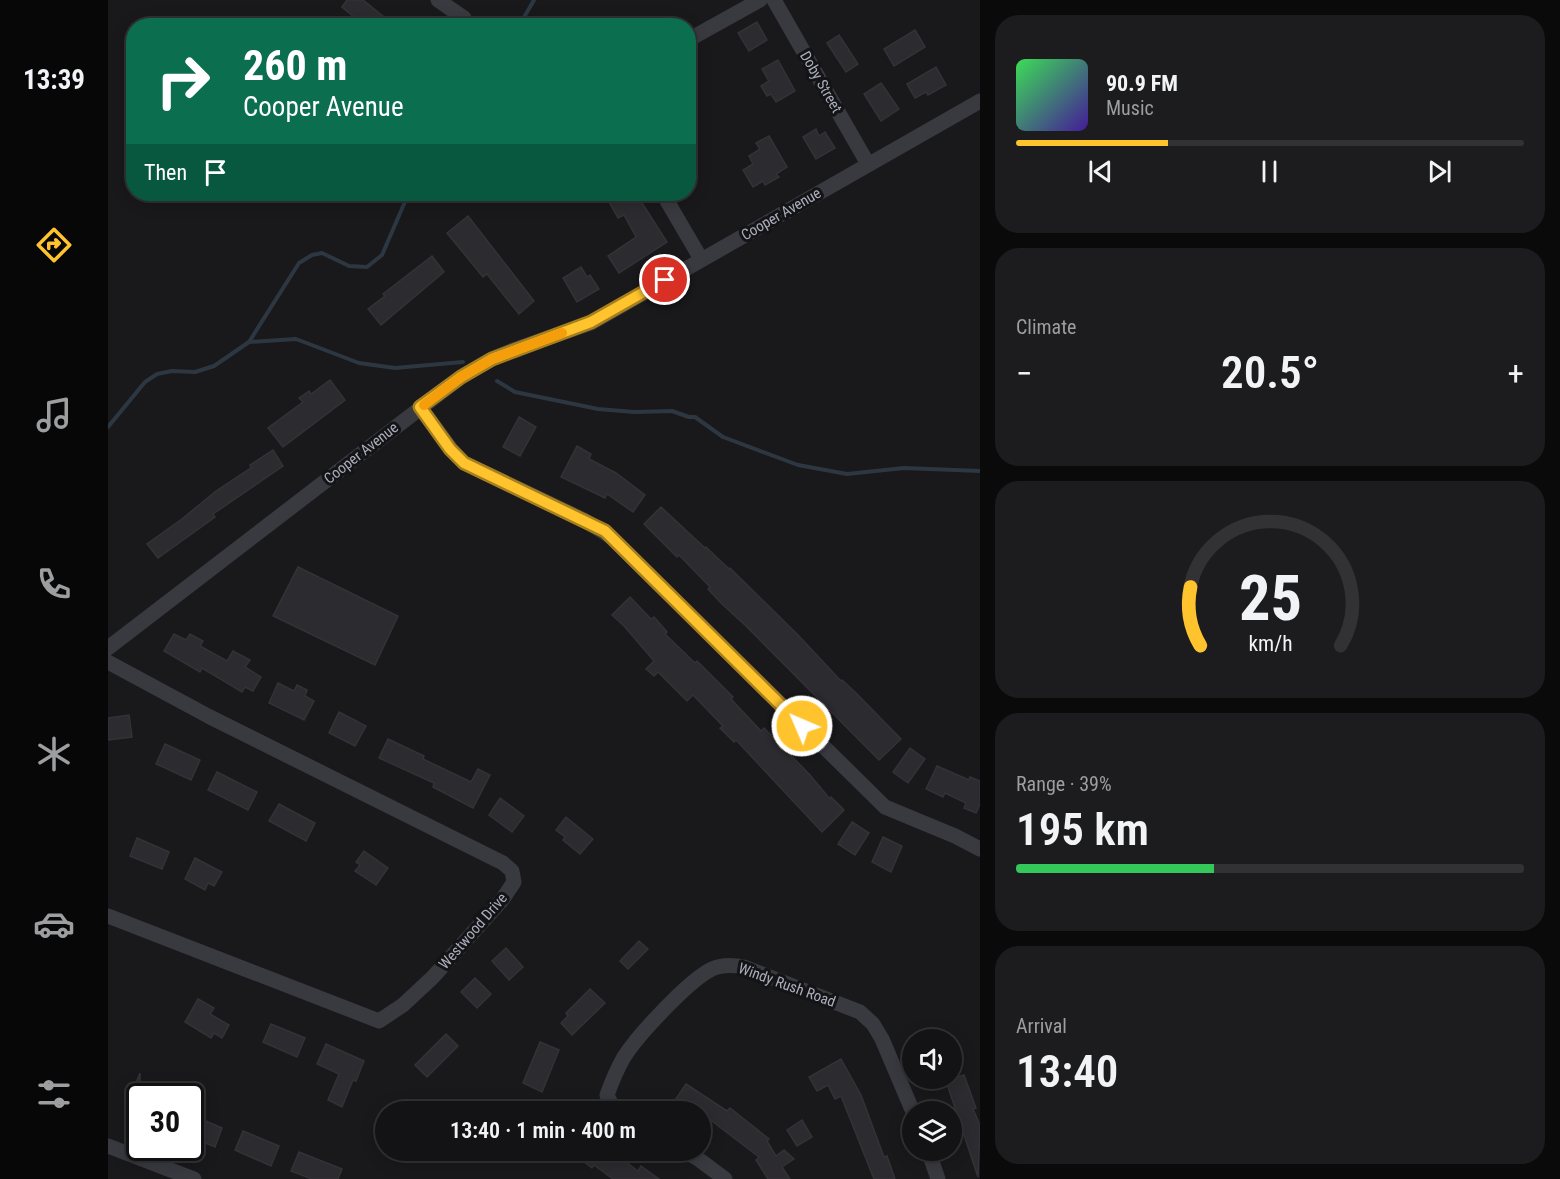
<!DOCTYPE html>
<meta charset="utf-8">
<style>
:root{--surface:#131214;--page:#1c1b1d;--text:#f1f3f6;--muted:#9d9ea0;--line:#323234;--accent:#ffc32d}
body{margin:0;font-family:"Roboto Condensed",sans-serif;background:var(--page);color:var(--text);height:100vh;display:flex;flex-direction:column;font-size:22px;white-space:nowrap}
*{box-sizing:border-box;margin:0}
p{font-size:20px;color:var(--muted)}
.icon{flex:none;width:33px;height:33px;fill:none;stroke:currentColor;stroke-width:2;stroke-linecap:round;stroke-linejoin:round}
.map{position:relative;flex:1;overflow:hidden}
.sheet{display:flex;flex-direction:column;gap:15px;padding:15px;background:#0a0a0b;width:580px}
.sheet>*{flex:none}
.banner{position:absolute;left:18px;top:18px;width:570px;height:183px;border-radius:24px;box-shadow:0 3px 15px #0003,0 0 0 2px var(--line);background:#0b6e4f;color:#fff;overflow:hidden}
.tools{position:absolute;left:794px;top:1029px;display:grid;gap:12px}
.tools a{display:grid;place-items:center;width:60px;height:60px;border-radius:50%;background:var(--surface);box-shadow:0 3px 15px #0003,0 0 0 2px var(--line);font-size:30px}
.speed{position:absolute;left:18px;top:1083px;display:flex;gap:12px;font-size:30px;font-weight:700;text-align:center}
.speed>*{display:grid;place-content:center;width:78px;height:78px;border-radius:50%;background:var(--surface);box-shadow:0 3px 15px #0003,0 0 0 2px var(--line);line-height:1}
.speed .limit{border:3px solid #111;border-radius:9px;background:#fff;color:#111}
.pin{position:absolute;display:grid;place-items:center;width:51px;height:51px;color:#fff;margin:-26px;border:3px solid #fff;border-radius:50%;box-shadow:0 2px 6px #0007}
.me{position:absolute;width:66px;margin:-33px;rotate:315deg;stroke-linejoin:round;filter:drop-shadow(0 0 4px #0008)}
.turn{display:flex;align-items:center;gap:21px;height:126px;padding:0 18px;font-size:27px}
.turn .icon{width:78px;height:78px;stroke-width:2.5}
.turn b{display:block;font-size:42px;line-height:51px}
.then{display:flex;align-items:center;height:57px;padding:0 18px;background:#0003;gap:12px;font-size:22px}
.big{font-size:45px;font-weight:600;line-height:1.1}
.sheet .tile{flex:1;display:flex;flex-direction:column;justify-content:center;gap:9px;min-width:0;padding:0 21px;border-radius:24px;background:var(--page)}
.sheet .dial{align-items:center;gap:0}
.dial svg{height:156px;overflow:visible;fill:none;stroke:var(--line);stroke-width:7;stroke-linecap:round;text-anchor:middle}
.dial text{fill:var(--text);stroke:none}
.song{display:flex;align-items:center;gap:18px}
.cover{width:72px;height:72px;border-radius:9px;background:linear-gradient(135deg,hsl(130 70% 55%),hsl(260 70% 35%))}
.played{height:6px;border-radius:3px;background:linear-gradient(90deg,var(--accent) 30%,var(--line) 30%)}
.keys{display:flex;justify-content:space-around;direction:ltr}
.heat{display:flex;justify-content:space-between;align-items:center;font-size:33px;direction:ltr}
.charge{height:9px;border-radius:4px;background:linear-gradient(90deg,#34c759 39%,var(--line) 0)}
.trip{position:absolute;left:267px;top:1101px;width:336px;height:60px;border-radius:30px;background:var(--surface);box-shadow:0 3px 15px #0003,0 0 0 2px var(--line);font-weight:600;line-height:60px;text-align:center}
main{display:flex;flex:1;min-height:0}
.dock{display:flex;flex-direction:column;width:108px;justify-content:space-around;align-items:center;background:#080708;color:var(--muted)}
.dock .icon{width:42px;height:42px}
.dock .active{color:var(--accent)}
.dock b{font-size:27px;color:var(--text)}
.map>svg:first-child{display:block}
</style>
<main>
<nav class="dock">
<b>13:39</b>
<svg class="icon active" aria-label="directions" viewBox="0 0 24 24"><path d="M12 3l9 9-9 9-9-9zM9 14v-3h6M13 9l2 2-2 2"/></svg>
<svg class="icon" aria-label="music" viewBox="0 0 24 24"><path d="M9 18V5l10-2v13"/><circle cx="6" cy="18" r="3"/><circle cx="16" cy="16" r="3"/></svg>
<svg class="icon" aria-label="phone" viewBox="0 0 24 24"><path d="M5 4h4l2 5-3 2q2 4 5 5l2-3 5 2v4C11 20 4 13 5 4z"/></svg>
<svg class="icon" aria-label="climate" viewBox="0 0 24 24"><path d="M12 3v18M4 7l16 10M4 17L20 7"/></svg>
<svg class="icon" aria-label="car" viewBox="0 0 24 24"><path d="M5 17H2v-5l4-1 3-4h7l3 4 3 1v5h-3M9 17h6M6 11h13"/><circle cx="7" cy="17" r="2"/><circle cx="17" cy="17" r="2"/></svg>
<svg class="icon" aria-label="filters" viewBox="0 0 24 24"><path d="M4 7h16M4 17h16"/><circle cx="9" cy="7" r="2"/><circle cx="15" cy="17" r="2"/></svg>
</nav>
<div class="map">
<svg width="872" height="1179" viewBox="0 0 872 1179">
<rect width="100%" height="100%" fill="#19181b"/>
<g fill="none" stroke-linecap="round" stroke-linejoin="round">
<g stroke="#2d3741" stroke-width="4">
<path d="M411,26L426,0"/>
<path d="M141,342L188,339L251,363L287,368L355,362"/>
<path d="M389,381L407,392L490,409L526,412L564,411L581,417H587L615,437L690,465L739,474L796,468L872,471"/>
<path d="M0,427L37,382L49,374L64,371L87,372L106,366L141,342L191,263L204,255L214,253L241,266L259,267L274,255L299,197L303,194"/>
</g>
</g>
<g fill="#2c2b2f" stroke="#333237" stroke-width="1.5">
<path d="M239,0H255L275,16L267,26H257L234,7Z"/>
<path d="M649,22L659,40L641,51L630,33Z"/>
<path d="M807,30L817,47L786,66L776,49Z"/>
<path d="M731,35L750,64L738,72L719,43Z"/>
<path d="M670,60L687,91L668,102L663,94L659,96L653,86L661,81L654,69Z"/>
<path d="M828,67L838,85L820,95L818,92L807,98L799,84Z"/>
<path d="M773,83L791,109L773,121L756,94Z"/>
<path d="M708,129L711,136L717,132L727,148L708,159L695,137Z"/>
<path d="M661,136L679,167L668,174L671,177L657,185L655,181L645,187L635,170L645,164L641,156L652,149L648,143Z"/>
<path d="M512,194H514L518,201L529,195L559,242L511,273L500,256L528,237L516,215L510,218L500,200Z"/>
<path d="M360,216L426,301L411,314L379,274L375,277L339,233Z"/>
<path d="M324,256L336,272L273,325L260,309L277,296L275,294Z"/>
<path d="M473,267L479,277L482,275L491,289L469,302L455,278Z"/>
<path d="M222,380L237,400L175,447L160,428L195,402L191,398L201,391L203,394Z"/>
<path d="M411,417L428,427L412,456L395,447Z"/>
<path d="M469,446L483,454L481,459L508,473L537,495L525,512L499,494L497,498L453,477Z"/>
<path d="M165,450L175,466L105,514L107,517L50,558L39,544L74,519L108,491L143,468L142,465Z"/>
<path d="M553,507L597,548L598,547L621,569L622,568L690,635L733,681L734,680L748,693L793,739L771,760L638,626L614,604L600,589L602,587L571,555L569,557L536,524Z"/>
<path d="M190,567L290,616L267,665L165,616Z"/>
<path d="M522,597L543,619L546,617L559,632L557,634L587,663L589,661L625,697L623,699L653,731L656,728L702,775L722,799L723,797L736,810L714,832L628,740L626,742L612,728L615,726L585,695L579,701L550,672L546,676L538,669L546,661L516,626L504,615Z"/>
<path d="M66,634L78,640L82,634L95,641L92,646L119,661L125,651L142,660L137,667L153,677L145,691L137,687L134,692L94,668L92,672L56,651Z"/>
<path d="M170,683L186,691L189,685L199,690L197,696L206,701L196,720L161,703Z"/>
<path d="M231,712L258,726L247,746L221,733Z"/>
<path d="M21,715L24,737L0,740V718Z"/>
<path d="M280,739L316,756L315,759L363,782L370,769L382,775L365,808L325,787L326,783L271,758Z"/>
<path d="M57,744L92,760L83,780L48,764Z"/>
<path d="M802,748L817,759L800,783L785,772Z"/>
<path d="M829,766L861,780L862,777L872,781V804L868,813L856,808L858,803L837,793L835,797L818,789Z"/>
<path d="M109,772L149,792L140,810L100,790Z"/>
<path d="M392,798L416,816L404,832L381,815Z"/>
<path d="M171,804L207,823L198,841L161,821Z"/>
<path d="M458,817L485,839L472,854L455,840L457,837L448,830Z"/>
<path d="M744,822L761,833L747,855L730,844Z"/>
<path d="M775,837L794,846L783,872L764,862Z"/>
<path d="M29,838L61,852L54,869L22,856Z"/>
<path d="M256,851L280,868L268,885L247,871L252,865L248,862Z"/>
<path d="M87,858L114,872L106,886L100,883L97,890L77,879Z"/>
<path d="M531,941L540,949L520,969L512,961Z"/>
<path d="M398,948L415,967L401,980L384,961Z"/>
<path d="M367,978L383,994L369,1008L353,992Z"/>
<path d="M482,989L497,1003L464,1035L453,1023L460,1016L458,1013Z"/>
<path d="M90,999L106,1008L102,1014L121,1025L114,1038L106,1033L103,1038L77,1022Z"/>
<path d="M163,1024L197,1038L189,1057L155,1042Z"/>
<path d="M338,1034L350,1046L319,1077L307,1065Z"/>
<path d="M432,1042L451,1050L434,1092L415,1083Z"/>
<path d="M218,1044L256,1061L248,1081L245,1080L234,1107L220,1100L231,1074L209,1064Z"/>
<path d="M733,1059L753,1095L776,1157L779,1156L787,1179H766L733,1096L727,1099L720,1085L709,1091L701,1077Z"/>
<path d="M32,1073V1114L17,1108Z"/>
<path d="M856,1075L868,1108L865,1109L872,1125L870,1177L838,1081Z"/>
<path d="M578,1084L619,1111L622,1108L661,1139L659,1141L668,1156L676,1150L686,1159L674,1167L682,1179H660L648,1160L651,1157L592,1112H559Z"/>
<path d="M91,1118L114,1128L107,1147L83,1137Z"/>
<path d="M694,1120L704,1137L689,1146L679,1130Z"/>
<path d="M135,1131L171,1146L163,1166L127,1150Z"/>
<path d="M482,1150H502L530,1171L533,1166L551,1179H505L486,1165L484,1168L475,1161Z"/>
<path d="M191,1152L234,1169L230,1179H204L183,1171Z"/>
</g>
<g fill="none" stroke-linecap="round" stroke-linejoin="round">
<g stroke="#393a40" stroke-width="15">
<path d="M330,0L356,18"/>
<path d="M666,0L760,164"/>
<path d="M580,40L652,0"/>
<path d="M555,194L593,259"/>
<path d="M312,407L343,449L356,463L476,520L503,537L777,807L847,836L872,849"/>
<path d="M0,648L353,377L384,359L405,350L483,323L872,101"/>
<path d="M0,662L102,717L395,863L404,871L406,882L394,900L325,977L295,1005L271,1021L0,916"/>
<path d="M507,1112L499,1095C504,1081 509,1069 516,1057C530,1035 581,980 604,969C613,965 626,965 636,967L752,1012L765,1024L774,1039L805,1112"/>
<path d="M0,1146L86,1179"/>
<path d="M573,1150L589,1158L617,1179"/>
<path d="M820,1150L830,1179"/>
</g>
</g>
<g fill="none" stroke-linecap="round" stroke-linejoin="round">
<g stroke="#a67f1d" stroke-width="15">
<path id="route" d="M557,280L483,322L384,359L353,377L312,407L342,449L356,463L497,531L694,726"/>
</g>
<use href="#route" stroke="#ffc32d" stroke-width="10"/>
<path stroke="#f59e0b" stroke-width="10" d="M316,405L353,377L384,359L454,333"/>
</g>
<g text-anchor="middle" stroke-width="6" stroke-linejoin="round" paint-order="stroke">
<g font-size="15" fill="#aaaebc" stroke="#141316">
<text transform="translate(713 82) rotate(60)" y="5">Doby Street</text>
<text transform="translate(673 214) rotate(-30)" y="5">Cooper Avenue</text>
<text transform="translate(253 453) rotate(-38)" y="5">Cooper Avenue</text>
<text transform="translate(365 931) rotate(-49)" y="5">Westwood Drive</text>
<text transform="translate(679 985) rotate(20)" y="5">Windy Rush Road</text>
</g>
</g>
</svg>
<div class="tools">
<a><svg class="icon" aria-label="sound" viewBox="0 0 24 24"><path d="M4 9h4l5-4v14l-5-4H4zM17 9q2 3 0 6"/></svg></a>
<a><svg class="icon" aria-label="layers" viewBox="0 0 24 24"><path d="M12 4l9 5-9 5-9-5zM3 14l9 5 9-5"/></svg></a>
</div>
<div class="speed"><div class="limit">30</div></div>
<div class="pin" style="left:557px;top:280px;background:#d93025"><svg class="icon" aria-label="arrive" viewBox="0 0 24 24"><path d="M6 21V4h12l-3 4 3 4H6"/></svg></div>
<svg class="me" style="left:694px;top:726px" viewBox="-20 -20 40 40"><circle r="17" fill="#ffc32d" stroke="#fff" stroke-width="3"/><path d="M0-11L8 9 0 5-8 9z" fill="#fff"/></svg>
<div class="trip">13:40 · 1 min · 400 m</div>
<div class="banner">
<div class="turn"><svg class="icon" aria-label="right" viewBox="0 0 24 24"><path d="M7 20v-9h11M14 6l5 5-5 5"/></svg><div><b>260 m</b>Cooper Avenue</div></div>
<div class="then">Then<svg class="icon" aria-label="arrive" viewBox="0 0 24 24"><path d="M6 21V4h12l-3 4 3 4H6"/></svg></div>
</div>
</div>
<section class="sheet">
<div class="tile">
<div class="song"><i class="cover"></i><div><b>90.9 FM</b><p>Music</p></div></div>
<div class="played"></div>
<div class="keys"><svg class="icon" aria-label="previous" viewBox="0 0 24 24"><path d="M18 5L8 12l10 7zM5 5v14"/></svg><svg class="icon" aria-label="pause" viewBox="0 0 24 24"><path d="M8 5v14M16 5v14"/></svg><svg class="icon" aria-label="next" viewBox="0 0 24 24"><path d="M6 5l10 7-10 7zM19 5v14"/></svg></div>
</div>
<div class="tile"><p>Climate</p>
<div class="heat"><a>−</a><b class="big">20.5°</b><a>+</a></div>
</div>
<div class="tile dial"><svg viewBox="0 0 100 80">
<path d="M14 69A42 42 0 1 1 86 69"/>
<path d="M14 69A42 42 0 0 1 9 39" stroke="#ffc32d"/>
<text x="50" y="56" font-size="32" font-weight="700">25</text>
<text x="50" y="72" font-size="11">km/h</text>
</svg></div>
<div class="tile"><p>Range · 39%</p><b class="big">195 km</b><div class="charge"></div></div>
<div class="tile"><p>Arrival</p><b class="big">13:40</b></div>
</section>
</main>
